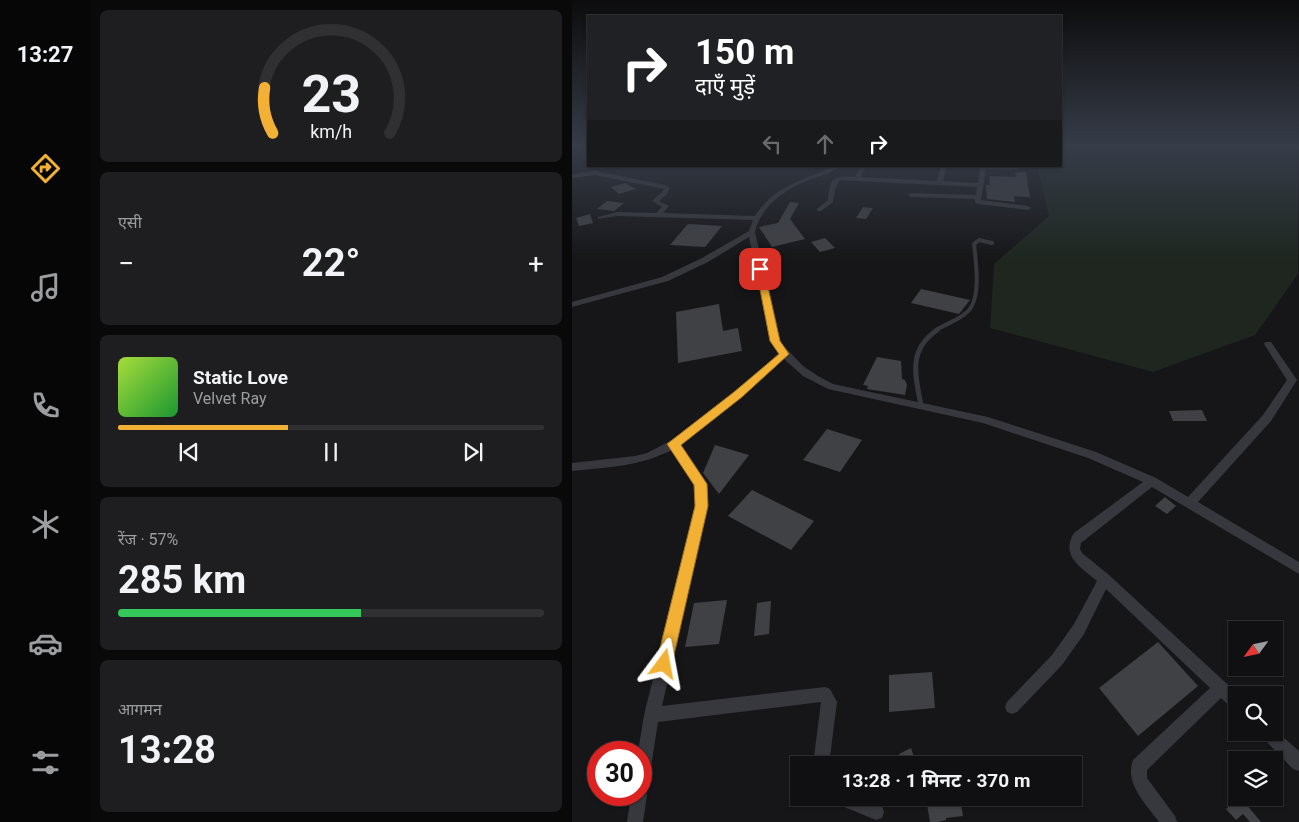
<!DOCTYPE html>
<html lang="hi">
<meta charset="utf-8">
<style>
:root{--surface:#101012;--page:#1e1e20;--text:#f1f3f6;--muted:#9c9d9f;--line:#303032;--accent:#f2b134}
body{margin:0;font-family:Roboto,"Noto Sans Devanagari",sans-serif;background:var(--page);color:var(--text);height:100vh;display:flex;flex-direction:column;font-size:19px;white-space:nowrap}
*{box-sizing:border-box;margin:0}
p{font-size:16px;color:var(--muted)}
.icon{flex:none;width:28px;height:28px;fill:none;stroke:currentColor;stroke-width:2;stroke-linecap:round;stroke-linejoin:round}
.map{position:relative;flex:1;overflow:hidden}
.sheet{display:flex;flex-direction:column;gap:10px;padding:10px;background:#09090a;width:482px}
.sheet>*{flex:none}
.guide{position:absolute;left:15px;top:15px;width:475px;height:152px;border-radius:0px;box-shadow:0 1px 4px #0004,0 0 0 1px var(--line);background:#202124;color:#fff;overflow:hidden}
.needle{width:32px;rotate:237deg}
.fabs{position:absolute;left:656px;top:621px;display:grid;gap:10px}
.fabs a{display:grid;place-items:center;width:55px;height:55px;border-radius:0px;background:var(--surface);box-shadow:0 1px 4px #0004,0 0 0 1px var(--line);font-size:25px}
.speed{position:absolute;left:15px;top:741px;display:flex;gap:10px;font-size:25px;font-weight:700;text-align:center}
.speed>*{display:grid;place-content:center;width:65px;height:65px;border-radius:50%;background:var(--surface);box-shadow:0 1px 4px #0004,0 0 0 1px var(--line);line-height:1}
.speed .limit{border:8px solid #d22;background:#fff;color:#111}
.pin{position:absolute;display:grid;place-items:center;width:42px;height:42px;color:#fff;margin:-21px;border-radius:10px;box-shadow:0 2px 8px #0006}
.me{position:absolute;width:55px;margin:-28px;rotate:13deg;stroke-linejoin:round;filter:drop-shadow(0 0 4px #0008)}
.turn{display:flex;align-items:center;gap:18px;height:105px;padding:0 25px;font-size:22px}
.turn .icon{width:65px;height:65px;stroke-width:2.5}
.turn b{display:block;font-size:35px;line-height:42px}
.lanes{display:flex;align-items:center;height:48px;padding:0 25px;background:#0003;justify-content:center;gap:25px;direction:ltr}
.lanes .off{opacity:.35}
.big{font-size:38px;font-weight:700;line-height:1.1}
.sheet .tile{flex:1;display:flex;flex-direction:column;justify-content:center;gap:8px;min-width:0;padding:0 18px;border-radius:8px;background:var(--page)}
.sheet .dial{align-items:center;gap:0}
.dial svg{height:130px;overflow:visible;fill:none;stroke:var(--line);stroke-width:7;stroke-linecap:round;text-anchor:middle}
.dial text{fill:var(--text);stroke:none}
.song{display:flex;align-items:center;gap:15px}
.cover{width:60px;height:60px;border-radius:8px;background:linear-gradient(135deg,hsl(80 70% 55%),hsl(130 70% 35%))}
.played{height:5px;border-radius:2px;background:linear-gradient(90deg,var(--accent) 40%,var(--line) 40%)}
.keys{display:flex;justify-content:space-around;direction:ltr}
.heat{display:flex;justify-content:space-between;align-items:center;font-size:28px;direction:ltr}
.charge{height:8px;border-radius:4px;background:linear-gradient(90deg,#34c759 57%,var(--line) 0)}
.trip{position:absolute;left:218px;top:756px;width:292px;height:50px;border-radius:0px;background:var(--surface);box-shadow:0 1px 4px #0004,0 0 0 1px var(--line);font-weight:700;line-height:50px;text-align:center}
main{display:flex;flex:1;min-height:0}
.tab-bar{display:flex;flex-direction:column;width:90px;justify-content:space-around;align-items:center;background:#060607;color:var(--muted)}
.tab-bar .icon{width:35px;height:35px}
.tab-bar .selected{color:var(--accent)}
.tab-bar b{font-size:22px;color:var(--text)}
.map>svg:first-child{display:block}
</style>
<main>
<nav class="tab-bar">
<b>13:27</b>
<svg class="icon selected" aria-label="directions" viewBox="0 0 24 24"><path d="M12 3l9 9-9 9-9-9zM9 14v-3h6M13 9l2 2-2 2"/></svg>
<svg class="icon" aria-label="music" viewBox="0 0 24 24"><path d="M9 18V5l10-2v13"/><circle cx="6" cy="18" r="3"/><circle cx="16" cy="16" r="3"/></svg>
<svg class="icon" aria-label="phone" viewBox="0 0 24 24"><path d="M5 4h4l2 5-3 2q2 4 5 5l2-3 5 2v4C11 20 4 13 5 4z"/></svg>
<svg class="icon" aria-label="climate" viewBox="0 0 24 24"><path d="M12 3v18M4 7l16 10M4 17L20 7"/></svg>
<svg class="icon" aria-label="car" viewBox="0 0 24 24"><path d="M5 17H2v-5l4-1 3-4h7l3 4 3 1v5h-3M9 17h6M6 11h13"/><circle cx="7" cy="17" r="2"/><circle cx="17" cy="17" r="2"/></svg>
<svg class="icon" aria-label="filters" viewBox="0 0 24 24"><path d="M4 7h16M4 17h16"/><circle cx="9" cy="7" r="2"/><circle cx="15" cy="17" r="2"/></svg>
</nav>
<section class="sheet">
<div class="tile dial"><svg viewBox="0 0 100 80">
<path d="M14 69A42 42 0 1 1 86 69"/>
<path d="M14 69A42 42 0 0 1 9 41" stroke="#f2b134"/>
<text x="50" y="56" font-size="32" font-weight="700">23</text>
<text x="50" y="72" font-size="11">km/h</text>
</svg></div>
<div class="tile"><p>एसी</p>
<div class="heat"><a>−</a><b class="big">22°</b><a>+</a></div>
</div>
<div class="tile">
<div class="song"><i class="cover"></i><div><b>Static Love</b><p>Velvet Ray</p></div></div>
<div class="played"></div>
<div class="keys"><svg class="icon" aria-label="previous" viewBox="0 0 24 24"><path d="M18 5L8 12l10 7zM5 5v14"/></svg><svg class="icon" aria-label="pause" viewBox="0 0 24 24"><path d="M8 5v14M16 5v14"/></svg><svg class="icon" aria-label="next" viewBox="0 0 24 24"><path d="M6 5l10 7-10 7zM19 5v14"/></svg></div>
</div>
<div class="tile"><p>रेंज · 57%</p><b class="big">285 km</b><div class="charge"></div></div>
<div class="tile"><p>आगमन</p><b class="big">13:28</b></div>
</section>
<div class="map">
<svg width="727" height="822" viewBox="0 0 727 822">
<rect width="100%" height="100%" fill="#161618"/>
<path fill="#1e261f" d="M489,145H726V274L683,335L581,372L418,328L422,264L477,216L465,166H489Z"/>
<g fill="#404145">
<path d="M443,172H454L458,197L442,196L443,202L415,199L414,185H418L417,176L444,177Z"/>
<path d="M53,183L64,189L47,194L39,187Z"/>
<path d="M35,201L52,203L42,211L25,209Z"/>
<path d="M218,202L227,203L218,219L233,239L200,247L187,227L206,223Z"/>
<path d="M291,207L301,208L294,219L284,218Z"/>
<path d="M18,214L21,223L7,226L4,218Z"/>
<path d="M116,224L150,226L133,247L98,245Z"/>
<path d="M253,238L263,248L248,252L239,242Z"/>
<path d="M349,289L398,300L387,314L339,303Z"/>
<path d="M147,304L151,331L166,328L170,351L106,363L104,312Z"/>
<path d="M305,357L329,361L330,379L333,380L335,385L333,395L295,389L296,386L291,385Z"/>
<path d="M630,410L635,421H601L597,411Z"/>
<path d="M255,429L290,440L268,472L231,460Z"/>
<path d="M143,445L177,455L147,494L131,473Z"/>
<path d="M180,490L242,521L219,550L156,516Z"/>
<path d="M593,497L604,506L595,514L583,506Z"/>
<path d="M155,600L147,644L113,647L122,603Z"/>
<path d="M199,601L197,634L182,636L185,603Z"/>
<path d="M586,642L626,686L566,736L527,688Z"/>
<path d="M360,672L363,708L317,712V675Z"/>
<path d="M339,748L344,763L331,765L327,754Z"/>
<path d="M354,798H388L391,816L374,818V820L366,822H358Z"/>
<path d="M667,798H669L689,822H678L671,814L664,820L654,809Z"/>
</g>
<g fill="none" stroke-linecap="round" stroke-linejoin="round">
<path stroke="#37383d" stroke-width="4" d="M363,331C373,324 385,321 394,313C410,301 404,262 402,244L407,240L420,243"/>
<path stroke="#37383d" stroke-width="5" d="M349,405C343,375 336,350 365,330"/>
<g fill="#37383d" fill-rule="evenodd">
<path d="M261,166H269C260,173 248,176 237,180C213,189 189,206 183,232L207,341L231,366L246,376L261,384L416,417L524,452L584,478L616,497L691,415L715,380L692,344L693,342H699L725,380L699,421L626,502L727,562V574L580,487L509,543L508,549L510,553L537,575L667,695H665V710L660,708L649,698L575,770V778L603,816L605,822H587C574,804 552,783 561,760L638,688L534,589L512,634L490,665L445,712L440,714L435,712L433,707L435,702L480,655L502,624L525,581C509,567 488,556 502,533L571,482L516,458L411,423L256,389L231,376L212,359L169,397L108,445L135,484L136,506L90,706L253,687L258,689L265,702L257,765H241L249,702L86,722L77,780L75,786L70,788L73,789L75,795L71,822H55L59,795H69V752H66L72,715L124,506L123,485L100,450C66,467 37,467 0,471V463L63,456L75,453L98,441L163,393L207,353L199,341L177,237L136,262L96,281L0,307V302L90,277L130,258L177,231L181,220L45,216L26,219V217L45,212L84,213L90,207L80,201L90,192L92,189L23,175L0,178V174L23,171L93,185L98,188L95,194L87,201L97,206L91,213L183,216C205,183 229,183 261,166Z"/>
<path d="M288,166H294L289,177L365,181L369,166H375L371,181L406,183L408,166L444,167L447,169L446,170L414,169L409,200L456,206L459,208L456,210L406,204L403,202V199L339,197L336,195L339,193L404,195L405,187L268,180L263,189L261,202L249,211H245V209L256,200C258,177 261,176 283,177Z"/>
<path d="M702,729L727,751V771L721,769L690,737L687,732H702Z"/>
<path d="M263,798H290L310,806L312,812L310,818L304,820L265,804Z"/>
</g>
</g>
<linearGradient id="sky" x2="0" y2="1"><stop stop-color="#0c0c0d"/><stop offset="0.56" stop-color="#363c48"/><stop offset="1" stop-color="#363c48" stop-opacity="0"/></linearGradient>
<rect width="727" height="261" fill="url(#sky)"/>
<path fill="#f2b134" stroke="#9d7322" d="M188,267L192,269L208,341L217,354L170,397L109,445L135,484L136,506L100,664L98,669L92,672L86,669L84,664L123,506L122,485L95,444L162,392L207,354L198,341L184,269Z"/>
</svg>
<div class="fabs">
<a><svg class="needle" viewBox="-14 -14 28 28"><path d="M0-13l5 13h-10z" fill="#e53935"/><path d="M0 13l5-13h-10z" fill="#9c9d9f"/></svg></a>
<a><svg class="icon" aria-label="search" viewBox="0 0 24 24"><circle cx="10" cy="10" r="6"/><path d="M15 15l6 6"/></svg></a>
<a><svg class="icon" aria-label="layers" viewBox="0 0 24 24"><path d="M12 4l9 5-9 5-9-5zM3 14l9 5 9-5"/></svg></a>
</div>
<div class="speed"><div class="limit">30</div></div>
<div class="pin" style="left:188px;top:269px;background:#d93025"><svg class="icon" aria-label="arrive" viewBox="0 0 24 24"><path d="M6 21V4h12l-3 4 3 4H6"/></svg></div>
<svg class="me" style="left:92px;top:664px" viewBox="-20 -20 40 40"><path d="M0-17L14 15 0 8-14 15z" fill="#f2b134" stroke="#fff" stroke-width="4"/></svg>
<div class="trip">13:28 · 1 मिनट · 370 m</div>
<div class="guide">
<div class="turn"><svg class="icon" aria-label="right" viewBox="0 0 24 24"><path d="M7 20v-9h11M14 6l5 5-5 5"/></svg><div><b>150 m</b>दाएँ मुड़ें</div></div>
<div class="lanes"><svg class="icon off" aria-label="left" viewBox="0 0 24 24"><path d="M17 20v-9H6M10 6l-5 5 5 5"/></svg><svg class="icon off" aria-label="ahead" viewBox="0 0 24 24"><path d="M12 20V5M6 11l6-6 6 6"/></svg><svg class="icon" aria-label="right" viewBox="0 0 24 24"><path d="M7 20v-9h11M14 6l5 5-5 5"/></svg></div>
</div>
</div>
</main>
